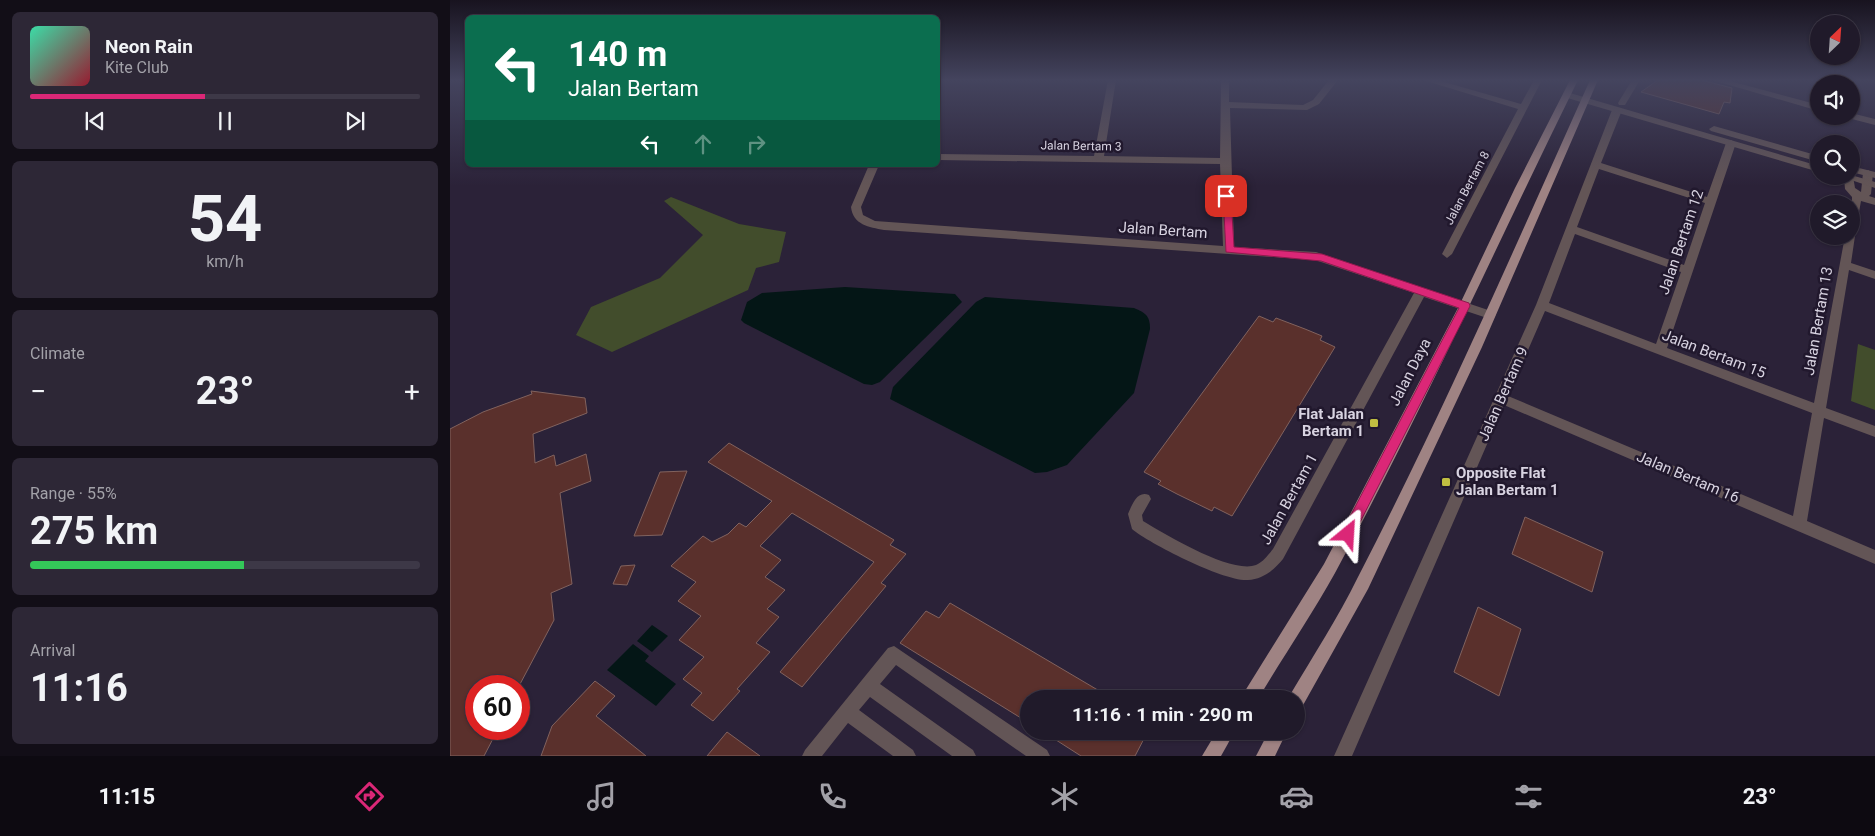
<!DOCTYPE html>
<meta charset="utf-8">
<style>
:root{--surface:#201a2a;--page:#2d2736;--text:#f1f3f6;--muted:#a2a1a8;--line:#3d3847;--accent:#db2777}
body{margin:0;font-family:Roboto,sans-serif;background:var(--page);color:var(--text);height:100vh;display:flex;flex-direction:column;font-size:19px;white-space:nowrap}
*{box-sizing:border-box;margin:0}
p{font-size:16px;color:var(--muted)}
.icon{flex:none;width:28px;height:28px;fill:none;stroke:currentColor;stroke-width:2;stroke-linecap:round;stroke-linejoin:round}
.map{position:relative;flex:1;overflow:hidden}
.panel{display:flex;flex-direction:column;gap:12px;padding:12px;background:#120e17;width:450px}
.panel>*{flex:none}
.guide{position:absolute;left:15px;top:15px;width:475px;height:152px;border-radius:8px;box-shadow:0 1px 4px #0004,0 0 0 1px var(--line);background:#0b6e4f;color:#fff;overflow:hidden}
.needle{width:32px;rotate:25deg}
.controls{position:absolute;left:1360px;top:15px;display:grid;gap:10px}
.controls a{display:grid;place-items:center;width:50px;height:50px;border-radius:50%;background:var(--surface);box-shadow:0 1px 4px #0004,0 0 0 1px var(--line);font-size:25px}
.speed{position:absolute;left:15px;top:675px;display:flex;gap:10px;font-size:25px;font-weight:700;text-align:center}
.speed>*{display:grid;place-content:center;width:65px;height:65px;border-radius:50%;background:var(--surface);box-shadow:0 1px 4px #0004,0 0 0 1px var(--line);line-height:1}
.speed .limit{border:8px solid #d22;background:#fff;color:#111}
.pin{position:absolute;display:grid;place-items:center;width:42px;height:42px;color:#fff;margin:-21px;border-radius:10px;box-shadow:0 2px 8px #0006}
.me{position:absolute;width:55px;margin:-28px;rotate:27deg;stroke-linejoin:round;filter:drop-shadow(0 0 4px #0008)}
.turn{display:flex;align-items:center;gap:18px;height:105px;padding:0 20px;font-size:22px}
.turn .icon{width:65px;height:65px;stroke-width:2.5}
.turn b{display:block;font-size:35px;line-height:42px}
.lanes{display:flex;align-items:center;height:48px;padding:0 20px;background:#0003;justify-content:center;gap:25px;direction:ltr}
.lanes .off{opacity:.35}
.big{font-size:38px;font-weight:700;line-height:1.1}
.panel .card{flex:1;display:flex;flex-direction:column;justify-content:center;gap:8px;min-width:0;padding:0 18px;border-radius:8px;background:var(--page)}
.panel .dial{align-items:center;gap:0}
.dial b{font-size:65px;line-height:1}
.song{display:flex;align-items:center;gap:15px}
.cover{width:60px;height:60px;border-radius:8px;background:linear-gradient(135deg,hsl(160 70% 55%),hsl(350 70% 35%))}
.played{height:5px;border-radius:2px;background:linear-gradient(90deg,var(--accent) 45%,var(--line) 45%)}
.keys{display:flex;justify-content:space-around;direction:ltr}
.heat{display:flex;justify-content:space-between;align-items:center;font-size:28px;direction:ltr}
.charge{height:8px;border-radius:4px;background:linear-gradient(90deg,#34c759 55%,var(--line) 0)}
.trip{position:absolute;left:570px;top:690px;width:285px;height:50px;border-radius:25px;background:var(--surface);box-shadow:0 1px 4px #0004,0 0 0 1px var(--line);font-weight:700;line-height:50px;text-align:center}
.tab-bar{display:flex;height:80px;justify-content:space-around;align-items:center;background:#0d0a11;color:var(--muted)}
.tab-bar .icon{width:35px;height:35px}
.tab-bar .active{color:var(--accent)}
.tab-bar b{font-size:22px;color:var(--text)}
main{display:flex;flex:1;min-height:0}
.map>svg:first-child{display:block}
</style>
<main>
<section class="panel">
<div class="card">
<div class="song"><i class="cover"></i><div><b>Neon Rain</b><p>Kite Club</p></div></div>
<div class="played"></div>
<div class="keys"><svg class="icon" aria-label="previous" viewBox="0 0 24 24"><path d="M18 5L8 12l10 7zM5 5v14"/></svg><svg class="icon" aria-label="pause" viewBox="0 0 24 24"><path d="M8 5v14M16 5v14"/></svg><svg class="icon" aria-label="next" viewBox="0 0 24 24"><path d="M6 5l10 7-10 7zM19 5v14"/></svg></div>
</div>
<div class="card dial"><b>54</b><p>km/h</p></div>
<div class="card"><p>Climate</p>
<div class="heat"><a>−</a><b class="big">23°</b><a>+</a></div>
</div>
<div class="card"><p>Range · 55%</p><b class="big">275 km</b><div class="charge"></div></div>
<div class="card"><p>Arrival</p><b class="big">11:16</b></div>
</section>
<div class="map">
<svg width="1425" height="756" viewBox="0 0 1425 756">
<rect width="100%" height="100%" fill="#2b2238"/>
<g fill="#424d2c">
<path d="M221,197L289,224L336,232L329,262L306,268L298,290L162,352L126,335L141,307L210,278L253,235L214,201Z"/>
<path d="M1408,344L1425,350V410L1401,401Z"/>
</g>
<g fill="#041616">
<path d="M395,287L505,294L512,302L430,382L422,385L414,384L294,323L291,320L297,302L312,293Z"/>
<path d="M535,297L684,308C696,313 700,316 700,329L684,393L617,465L597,472L585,473L440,399L443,387L526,302Z"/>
<path d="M202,625L218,636L202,652L187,641Z"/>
<path d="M183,644L199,656L195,661L226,684L206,706L157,670Z"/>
</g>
<g fill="#5a302c" stroke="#81625e">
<path d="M1208,80H1251L1282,88L1280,103L1274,102L1269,114L1191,92Z"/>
<path d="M809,316L823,322L826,318L855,329L872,336L870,340L885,347L782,516L764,507L762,511L727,494L708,484L711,481L694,472Z"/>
<path d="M81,391L135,398L137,413L83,434L85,463L104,455L106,466L136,454L141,481L110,493L122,584L101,593L104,620L69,686H26V729H48L34,756H0V429L33,412L82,394Z"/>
<path d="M279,443L444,540L440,545L456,554L431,583L436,586L352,687L330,672L424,562L342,513L310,546L331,560L315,577L335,590L317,609L329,617L306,643L320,652L287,689L290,691L263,721L241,705L252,693L233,679L254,657L229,640L251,616L228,601L246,582L221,566L253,536L262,542L278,534L289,523L296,527L322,501L258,462Z"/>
<path d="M237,471L212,535L184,536L210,472Z"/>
<path d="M1075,517L1153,552L1142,592L1062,554Z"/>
<path d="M185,565L177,585L163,584L171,566Z"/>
<path d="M500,603L580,650L663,699H579V723L450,643L476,611L489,618Z"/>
<path d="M1028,607L1071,629L1049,696L1004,672Z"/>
<path d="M145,681L165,696L146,716L196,756H91L102,726Z"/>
<path d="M592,731H698L685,756H631Z"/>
<path d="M277,732L310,756H257Z"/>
</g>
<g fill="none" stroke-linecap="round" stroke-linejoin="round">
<g fill="#635556" fill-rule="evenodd">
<path d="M658,80H666L654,156L770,158L771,80H779V102L853,105L863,100L879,80H888L869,104L857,110L780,108L784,247L866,252L1044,312L1046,315L1040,319L974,297L833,559C824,570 813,579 798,580C775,582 700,544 682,529L678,514C682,505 687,490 699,495L701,499L692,515L693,521L698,524C720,537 782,574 806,565C813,562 818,555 823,549L964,293L865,260L434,230C419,227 403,225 401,207L419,165H429L411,207L413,215L425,221L773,246L770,164L488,160V154L644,156Z"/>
<path d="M973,80H987L1071,104L1084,80H1092L1002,254L997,258L992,254L1068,109Z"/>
<path d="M1182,80H1190L1175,105H1169L1168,103Z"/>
<path d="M1262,80H1276L1369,105V111Z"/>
<path d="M1167,107L1172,110L1151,163L1257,197L1276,143L1281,140L1286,143L1217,348L1364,403L1395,236H1401V233L1405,236L1401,263L1425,271V279L1399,270L1376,408L1425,426V437L1374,418L1357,521L1425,550V564L1054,405L902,756H884L1086,305L1162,110ZM1149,169L1255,203L1234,265L1127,227ZM1125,234L1231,272L1206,344L1099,303ZM1095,311L1362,413L1343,516L1058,396Z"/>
<path d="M1401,113L1425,119V125L1398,118L1397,116H1401Z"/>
<path d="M1418,170L1423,173L1421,194L1419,196L1425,198V205L1411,201L1406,229L1401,232L1402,197L1395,189L1394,178L1403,176L1405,188L1411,192L1413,173Z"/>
<path d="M444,646L597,750L600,756H576L446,665L430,684L523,750L526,756H502L420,697L409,710L463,750L466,756H443L398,723L372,756H352L355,750L438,648Z"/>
</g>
<g fill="#635556" fill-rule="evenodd">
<path d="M1114,93H1120L1369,166V172L1114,97Z"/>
<path d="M1264,126L1369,156V162L1261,131L1259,129Z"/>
<path d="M1401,166L1425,172V178L1401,172Z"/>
<path d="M1401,175L1425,182V188L1389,176Z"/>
</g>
<g fill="#9f8383" fill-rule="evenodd">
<path d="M1120,80H1128C1047,244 972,412 885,573C861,616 833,657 808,699H790L874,564L1009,306L1065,188Z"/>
<path d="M1140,80H1148L1032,347L918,589L852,707L846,709V699H839L840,695C863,656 888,618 908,577C992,415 1065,247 1140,80Z"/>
<path d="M767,731H785L771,756H752Z"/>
<path d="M819,731H837L825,756H806Z"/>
</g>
</g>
<linearGradient id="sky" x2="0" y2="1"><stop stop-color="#18131f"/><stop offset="0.43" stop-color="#44445e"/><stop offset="1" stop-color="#44445e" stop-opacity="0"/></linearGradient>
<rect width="1425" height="186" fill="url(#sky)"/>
<path fill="#db2777" stroke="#8e194d" d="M773,194L781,196L784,247L872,254L1019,303L1020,306L902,538L898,540L893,538L891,534L893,530L1009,308L871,261L776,252Z"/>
<g fill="#c0be41" stroke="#21182d" stroke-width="2">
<rect x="919" y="418" width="10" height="10" rx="2.5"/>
<rect x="991" y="477" width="10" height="10" rx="2.5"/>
</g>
<g text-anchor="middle" stroke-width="5" stroke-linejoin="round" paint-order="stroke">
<g font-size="12" fill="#d8d3e1" stroke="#21182d">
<text transform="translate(631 146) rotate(1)" y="4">Jalan Bertam 3</text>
<text transform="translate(1017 188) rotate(-62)" y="4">Jalan Bertam 8</text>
</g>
<g font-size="15" fill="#d8d3e1" stroke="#21182d">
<text transform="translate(713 230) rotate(4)" y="5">Jalan Bertam</text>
<text transform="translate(1231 242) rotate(-71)" y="5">Jalan Bertam 12</text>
<text transform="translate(1368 321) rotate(-80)" y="5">Jalan Bertam 13</text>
<text transform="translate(1264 354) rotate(21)" y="5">Jalan Bertam 15</text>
<text transform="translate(960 372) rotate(-63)" y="5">Jalan Daya</text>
<text transform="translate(1053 394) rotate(-66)" y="5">Jalan Bertam 9</text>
<text transform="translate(1238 477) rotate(23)" y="5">Jalan Bertam 16</text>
<text transform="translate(839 499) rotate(-61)" y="5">Jalan Bertam 1</text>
</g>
<g font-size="15" font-weight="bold" fill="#d8d3e1" stroke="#21182d" text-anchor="end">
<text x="914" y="419">Flat Jalan<tspan x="914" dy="17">Bertam 1</tspan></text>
<text x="1006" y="478" text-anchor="start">Opposite Flat<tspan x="1006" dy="17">Jalan Bertam 1</tspan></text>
</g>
</g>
</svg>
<div class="controls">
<a><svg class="needle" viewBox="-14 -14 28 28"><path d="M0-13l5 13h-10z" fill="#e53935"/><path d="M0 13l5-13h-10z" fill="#a2a1a8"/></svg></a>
<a><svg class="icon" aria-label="sound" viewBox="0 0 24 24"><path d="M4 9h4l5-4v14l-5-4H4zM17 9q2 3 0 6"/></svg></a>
<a><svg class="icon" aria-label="search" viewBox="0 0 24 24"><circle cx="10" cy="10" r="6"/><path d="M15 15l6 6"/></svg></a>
<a><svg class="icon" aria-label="layers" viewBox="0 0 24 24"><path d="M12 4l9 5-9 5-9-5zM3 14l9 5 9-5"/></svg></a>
</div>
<div class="speed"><div class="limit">60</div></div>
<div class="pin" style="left:776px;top:196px;background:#d93025"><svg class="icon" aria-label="arrive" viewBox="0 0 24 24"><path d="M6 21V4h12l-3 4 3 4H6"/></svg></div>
<svg class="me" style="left:898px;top:534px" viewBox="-20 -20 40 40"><path d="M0-17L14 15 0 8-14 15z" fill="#db2777" stroke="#fff" stroke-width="4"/></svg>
<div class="trip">11:16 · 1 min · 290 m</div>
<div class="guide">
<div class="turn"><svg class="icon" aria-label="left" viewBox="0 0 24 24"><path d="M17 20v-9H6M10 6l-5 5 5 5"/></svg><div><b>140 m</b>Jalan Bertam</div></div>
<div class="lanes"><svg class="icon" aria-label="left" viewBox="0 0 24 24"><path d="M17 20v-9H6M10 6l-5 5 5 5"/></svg><svg class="icon off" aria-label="ahead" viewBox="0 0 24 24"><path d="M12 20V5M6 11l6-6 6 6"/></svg><svg class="icon off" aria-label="right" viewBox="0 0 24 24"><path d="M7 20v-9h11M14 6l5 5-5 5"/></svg></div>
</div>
</div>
</main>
<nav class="tab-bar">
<b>11:15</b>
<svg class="icon active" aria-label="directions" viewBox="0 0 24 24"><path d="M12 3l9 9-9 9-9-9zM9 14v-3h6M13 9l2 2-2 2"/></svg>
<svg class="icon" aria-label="music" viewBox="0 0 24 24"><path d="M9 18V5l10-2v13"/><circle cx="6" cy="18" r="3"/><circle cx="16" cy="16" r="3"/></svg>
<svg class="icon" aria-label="phone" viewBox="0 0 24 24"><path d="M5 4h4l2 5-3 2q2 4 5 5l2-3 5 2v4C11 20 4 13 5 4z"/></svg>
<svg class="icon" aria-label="climate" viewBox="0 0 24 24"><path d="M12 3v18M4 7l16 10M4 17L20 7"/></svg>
<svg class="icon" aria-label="car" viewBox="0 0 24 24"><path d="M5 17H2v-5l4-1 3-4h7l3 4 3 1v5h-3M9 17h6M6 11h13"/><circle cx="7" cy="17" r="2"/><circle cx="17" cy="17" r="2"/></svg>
<svg class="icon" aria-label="filters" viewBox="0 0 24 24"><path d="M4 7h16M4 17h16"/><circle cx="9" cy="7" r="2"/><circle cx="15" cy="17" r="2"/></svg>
<b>23°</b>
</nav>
